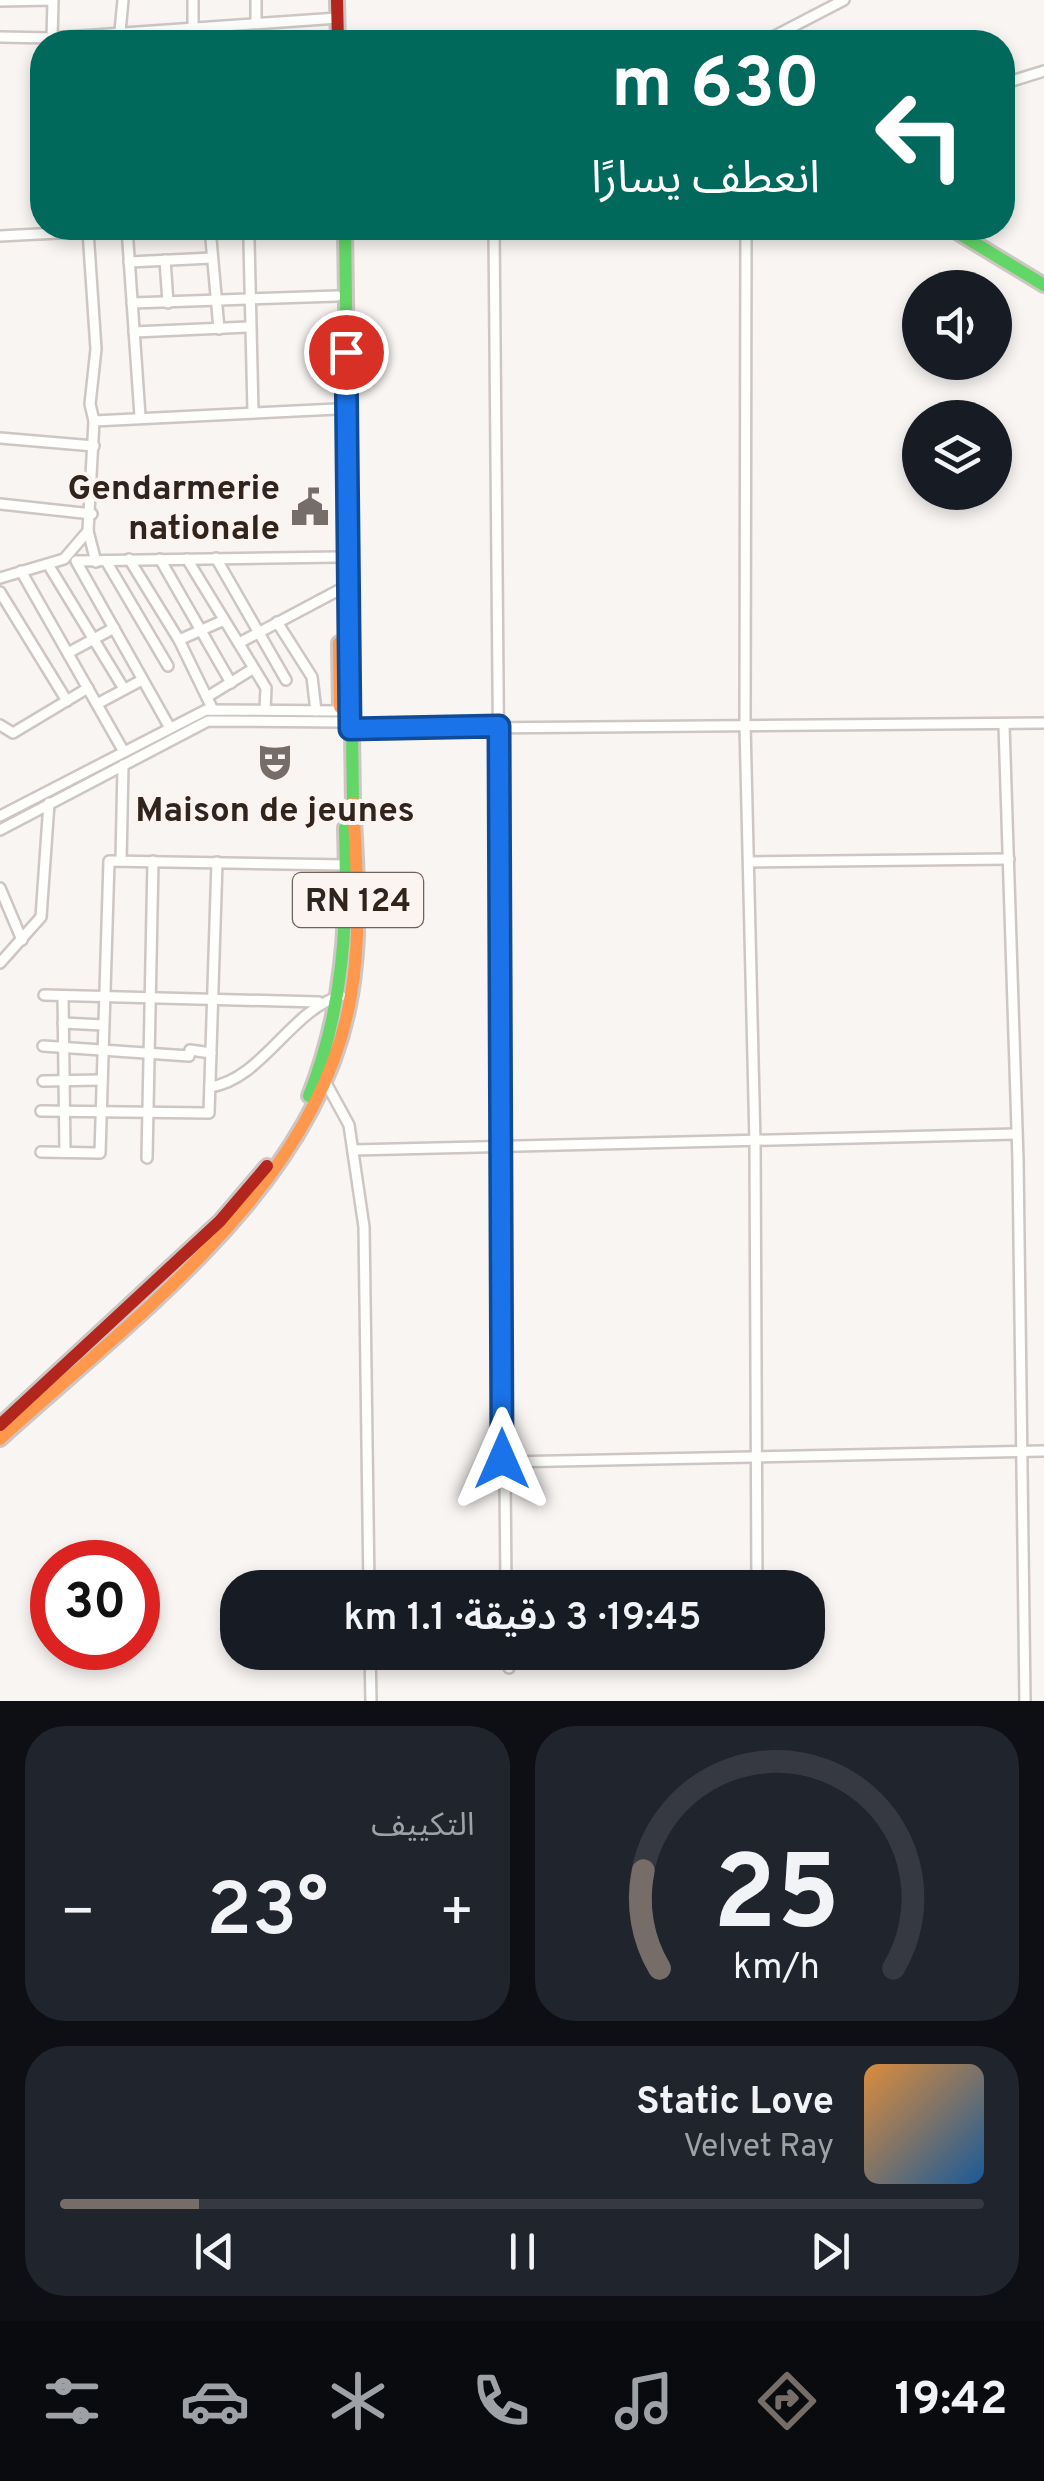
<!DOCTYPE html>
<html lang="ar">
<meta charset="utf-8">
<style>
:root{--surface:#171b24;--page:#20242c;--text:#f1f3f6;--muted:#9ea1a6;--line:#363941;--accent:#776d68}
body{margin:0;font-family:Overpass,"Noto Sans Arabic",sans-serif;background:var(--page);color:var(--text);direction:rtl;height:100vh;display:flex;flex-direction:column;font-size:38px;white-space:nowrap}
*{box-sizing:border-box;margin:0}
p{font-size:32px;color:var(--muted)}
.icon{flex:none;width:55px;height:55px;fill:none;stroke:currentColor;stroke-width:2;stroke-linecap:round;stroke-linejoin:round}
.map{position:relative;height:1701px;overflow:hidden;direction:ltr}
.panel{display:flex;flex-direction:column;gap:25px;padding:25px;background:#0d0f14;flex:1}
.panel>*{flex:none}
.hud{position:absolute;left:30px;top:30px;width:985px;height:210px;border-radius:40px;box-shadow:0 5px 15px #0003;direction:rtl;background:#00695c;color:#fff;overflow:hidden}
.controls{position:absolute;left:902px;top:270px;display:grid;gap:20px}
.controls a{display:grid;place-items:center;width:110px;height:110px;border-radius:50%;background:var(--surface);box-shadow:0 5px 15px #0003;font-size:50px}
.speed{position:absolute;left:30px;top:1540px;display:flex;gap:20px;font-size:50px;font-weight:700;text-align:center}
.speed>*{display:grid;place-content:center;width:130px;height:130px;border-radius:50%;background:var(--surface);box-shadow:0 5px 15px #0003;line-height:1}
.speed .limit{border:15px solid #d22;background:#fff;color:#111}
.pin{position:absolute;display:grid;place-items:center;width:85px;height:85px;color:#fff;margin:-42px;border:5px solid #fff;border-radius:50%;box-shadow:0 2px 10px #0007}
.me{position:absolute;width:110px;margin:-55px;rotate:0deg;stroke-linejoin:round;filter:drop-shadow(0 0 8px #0008)}
.turn{display:flex;align-items:center;gap:35px;height:210px;padding:0 30px;font-size:45px}
.turn .icon{width:130px;height:130px;stroke-width:2.5}
.turn b{display:block;font-size:70px;line-height:85px}
.big{font-size:75px;font-weight:600;line-height:1.1}
.panel .tile{flex:1;display:flex;flex-direction:column;justify-content:center;gap:15px;min-width:0;padding:0 35px;border-radius:40px;background:var(--page)}
.panel .dial{align-items:center;gap:0}
.dial svg{height:260px;overflow:visible;fill:none;stroke:var(--line);stroke-width:7;stroke-linecap:round;text-anchor:middle}
.dial text{fill:var(--text);stroke:none}
.song{display:flex;align-items:center;gap:30px}
.cover{width:120px;height:120px;border-radius:15px;background:linear-gradient(135deg,hsl(30 70% 55%),hsl(210 70% 35%))}
.played{height:10px;border-radius:5px;background:linear-gradient(90deg,var(--accent) 15%,var(--line) 15%)}
.keys{display:flex;justify-content:space-around;direction:ltr}
.heat{display:flex;justify-content:space-between;align-items:center;font-size:55px;direction:ltr}
.panel .tiles{flex:1;display:grid;gap:25px;grid-template-columns:1fr 1fr}
.tile:last-child{grid-column:span 2}
.trip{position:absolute;left:220px;top:1570px;width:605px;height:100px;border-radius:40px;background:var(--surface);box-shadow:0 5px 15px #0003;font-weight:600;line-height:100px;text-align:center;direction:rtl}
.tabs{display:flex;height:160px;justify-content:space-around;align-items:center;background:#090b0e;color:var(--muted)}
.tabs .icon{width:70px;height:70px}
.tabs .on{color:var(--accent)}
.tabs b{font-size:45px;color:var(--text)}
.map>svg:first-child{display:block}
</style>
<div class="map">
<svg width="1044" height="1701" viewBox="0 0 1044 1701">
<rect width="100%" height="100%" fill="#f8f5f3"/>
<g fill="none" stroke-linecap="round" stroke-linejoin="round">
<g stroke="#cec6c2" stroke-width="14">
<g id="street">
<path d="M193,0V25"/>
<path d="M0,1L53,0L52,39"/>
<path d="M256,21V0"/>
<path d="M0,37L52,38L338,18"/>
<path d="M119,42L123,0"/>
<path d="M763,42L844,0"/>
<path d="M1002,84L1044,71"/>
<path d="M127,228L140,416"/>
<path d="M210,228L219,329"/>
<path d="M494,228L506,1588"/>
<path d="M746,228L745,725L755,1142L757,1588"/>
<path d="M88,231L96,349L90,404L94,421"/>
<path d="M0,236L154,228"/>
<path d="M249,241L253,412"/>
<path d="M165,260L168,303"/>
<path d="M129,262L212,258"/>
<path d="M132,303L337,296"/>
<path d="M134,332L248,327"/>
<path d="M0,438L94,446"/>
<path d="M0,504L92,514"/>
<path d="M88,531L96,562"/>
<path d="M216,558L286,680"/>
<path d="M129,559L179,640L213,710"/>
<path d="M160,559L231,683"/>
<path d="M187,559L266,688L265,710"/>
<path d="M76,561L170,728"/>
<path d="M77,561L338,557"/>
<path d="M106,561L168,666"/>
<path d="M49,566L124,689"/>
<path d="M21,571L124,752"/>
<path d="M0,578L64,559L88,531L94,421L337,409"/>
<path d="M0,592L67,701"/>
<path d="M277,622L312,677L316,711"/>
<path d="M179,640L222,621"/>
<path d="M239,643L339,590"/>
<path d="M68,653L114,628"/>
<path d="M207,697L251,670"/>
<path d="M97,704L142,680"/>
<path d="M0,725L13,733L88,688"/>
<path d="M1004,725L1018,1160L1025,1701"/>
<path d="M350,729L1044,723"/>
<path d="M0,816L206,710L341,711"/>
<path d="M0,830L208,721L341,722"/>
<path d="M121,861L123,765"/>
<path d="M749,862L1009,859"/>
<path d="M0,888L22,940"/>
<path d="M0,963L41,917L49,803"/>
<path d="M44,995L319,1002"/>
<path d="M63,996L65,1152"/>
<path d="M63,1023L103,1025"/>
<path d="M43,1046L189,1056L190,1050L211,1053"/>
<path d="M43,1081L102,1080"/>
<path d="M326,1083L349,1125L364,1227L369,1588"/>
<path d="M210,1087C263,1079 291,1009 341,996"/>
<path d="M41,1111L209,1113L217,862"/>
<path d="M353,1150L1016,1134"/>
<path d="M41,1152L100,1153L109,861L346,865"/>
<path d="M147,1158L153,861"/>
<path d="M502,1462L1044,1451"/>
<path d="M370,1652L371,1701"/>
<path d="M508,1652L509,1668"/>
</g>
</g>
<g stroke="#cec6c2" stroke-width="18">
<g id="fast">
<path d="M345,228L353,803"/>
<path d="M950,228L1044,285"/>
<path d="M309,1096C344,1008 348,921 345,828"/>
</g>
</g>
<g stroke="#cec6c2" stroke-width="18">
<g id="slow">
<path d="M339,643L340,707"/>
<path d="M0,1439C128,1322 307,1194 347,1015C363,945 357,874 353,803"/>
</g>
</g>
<g stroke="#cec6c2" stroke-width="18">
<g id="jam">
<path d="M337,0L338,42"/>
<path d="M0,1425L220,1221L267,1166"/>
</g>
</g>
<use href="#street" stroke="#fefefd" stroke-width="9"/>
<use href="#fast" stroke="#63d668" stroke-width="12"/>
<use href="#slow" stroke="#ff974d" stroke-width="12"/>
<use href="#jam" stroke="#b3261e" stroke-width="12"/>
</g>
<g fill="none" stroke-linecap="round" stroke-linejoin="round">
<g stroke="#114b97" stroke-width="25">
<path id="route" d="M346,352L350,729L499,726L502,1459"/>
</g>
<use href="#route" stroke="#1a73e8" stroke-width="18"/>
</g>
<defs>
<g id="civic-bare" transform="scale(3)"><path d="M-.6-6.5H3V-4.5H.6V-3L4-1V1h2V6H-6V1h2V-1L-.6-3ZM-1.2 2.5V6h2.4V2.5Z" fill="#776d68" stroke="#fbf4f0" stroke-width="2.5" paint-order="stroke"/></g>
<g id="theatre-bare" transform="scale(3)"><path d="M-5-5.5Q0-4 5-5.5V0Q5 5 0 6Q-5 5-5 0ZM-3.3-2.5H-1v1.5H-3.3ZM1-2.5H3.3v1.5H1ZM-2.8 1Q0 5.5 2.8 1Z" fill="#776d68" stroke="#fbf4f0" stroke-width="2.5" paint-order="stroke"/></g>
</defs>
<g fill-rule="evenodd">
<use href="#civic-bare" x="310" y="507"/>
<use href="#theatre-bare" x="275" y="762"/>
</g>
<g text-anchor="middle" stroke-width="8" stroke-linejoin="round" paint-order="stroke">
<rect fill="#fbf4f0" stroke="#6e625c" stroke-width="2.5" x="293" y="873" width="130" height="54" rx="8"/>
<g font-size="32" font-weight="bold" fill="#31241d">
<text x="358" y="911">RN 124</text>
</g>
<g font-size="35" font-weight="bold" fill="#31241d" stroke="#fbf4f0" text-anchor="end">
<text x="280" y="499">Gendarmerie<tspan x="280" dy="40">nationale</tspan></text>
<text x="275" y="821" text-anchor="middle">Maison de jeunes</text>
</g>
</g>
</svg>
<div class="controls">
<a><svg class="icon" aria-label="sound" viewBox="0 0 24 24"><path d="M4 9h4l5-4v14l-5-4H4zM17 9q2 3 0 6"/></svg></a>
<a><svg class="icon" aria-label="layers" viewBox="0 0 24 24"><path d="M12 4l9 5-9 5-9-5zM3 14l9 5 9-5"/></svg></a>
</div>
<div class="speed"><div class="limit">30</div></div>
<div class="pin" style="left:346px;top:352px;background:#d93025"><svg class="icon" aria-label="arrive" viewBox="0 0 24 24"><path d="M6 21V4h12l-3 4 3 4H6"/></svg></div>
<svg class="me" style="left:502px;top:1459px" viewBox="-20 -20 40 40"><path d="M0-17L14 15 0 8-14 15z" fill="#1a73e8" stroke="#fff" stroke-width="4"/></svg>
<div class="trip">19:45 · 3 دقيقة · 1.1 km</div>
<div class="hud">
<div class="turn"><svg class="icon" aria-label="left" viewBox="0 0 24 24"><path d="M17 20v-9H6M10 6l-5 5 5 5"/></svg><div><b>630 m</b>انعطف يسارًا</div></div>
</div>
</div>
<section class="panel">
<div class="tiles">
<div class="tile dial"><svg viewBox="0 0 100 80">
<path d="M14 69A42 42 0 1 1 86 69"/>
<path d="M14 69A42 42 0 0 1 9 39" stroke="#776d68"/>
<text x="50" y="56" font-size="32" font-weight="700">25</text>
<text x="50" y="72" font-size="11">km/h</text>
</svg></div>
<div class="tile"><p>التكييف</p>
<div class="heat"><a>−</a><b class="big">23°</b><a>+</a></div>
</div>
<div class="tile">
<div class="song"><i class="cover"></i><div><b>Static Love</b><p>Velvet Ray</p></div></div>
<div class="played"></div>
<div class="keys"><svg class="icon" aria-label="previous" viewBox="0 0 24 24"><path d="M18 5L8 12l10 7zM5 5v14"/></svg><svg class="icon" aria-label="pause" viewBox="0 0 24 24"><path d="M8 5v14M16 5v14"/></svg><svg class="icon" aria-label="next" viewBox="0 0 24 24"><path d="M6 5l10 7-10 7zM19 5v14"/></svg></div>
</div>
</div>
</section>
<nav class="tabs">
<b>19:42</b>
<svg class="icon on" aria-label="directions" viewBox="0 0 24 24"><path d="M12 3l9 9-9 9-9-9zM9 14v-3h6M13 9l2 2-2 2"/></svg>
<svg class="icon" aria-label="music" viewBox="0 0 24 24"><path d="M9 18V5l10-2v13"/><circle cx="6" cy="18" r="3"/><circle cx="16" cy="16" r="3"/></svg>
<svg class="icon" aria-label="phone" viewBox="0 0 24 24"><path d="M5 4h4l2 5-3 2q2 4 5 5l2-3 5 2v4C11 20 4 13 5 4z"/></svg>
<svg class="icon" aria-label="climate" viewBox="0 0 24 24"><path d="M12 3v18M4 7l16 10M4 17L20 7"/></svg>
<svg class="icon" aria-label="car" viewBox="0 0 24 24"><path d="M5 17H2v-5l4-1 3-4h7l3 4 3 1v5h-3M9 17h6M6 11h13"/><circle cx="7" cy="17" r="2"/><circle cx="17" cy="17" r="2"/></svg>
<svg class="icon" aria-label="filters" viewBox="0 0 24 24"><path d="M4 7h16M4 17h16"/><circle cx="9" cy="7" r="2"/><circle cx="15" cy="17" r="2"/></svg>
</nav>
